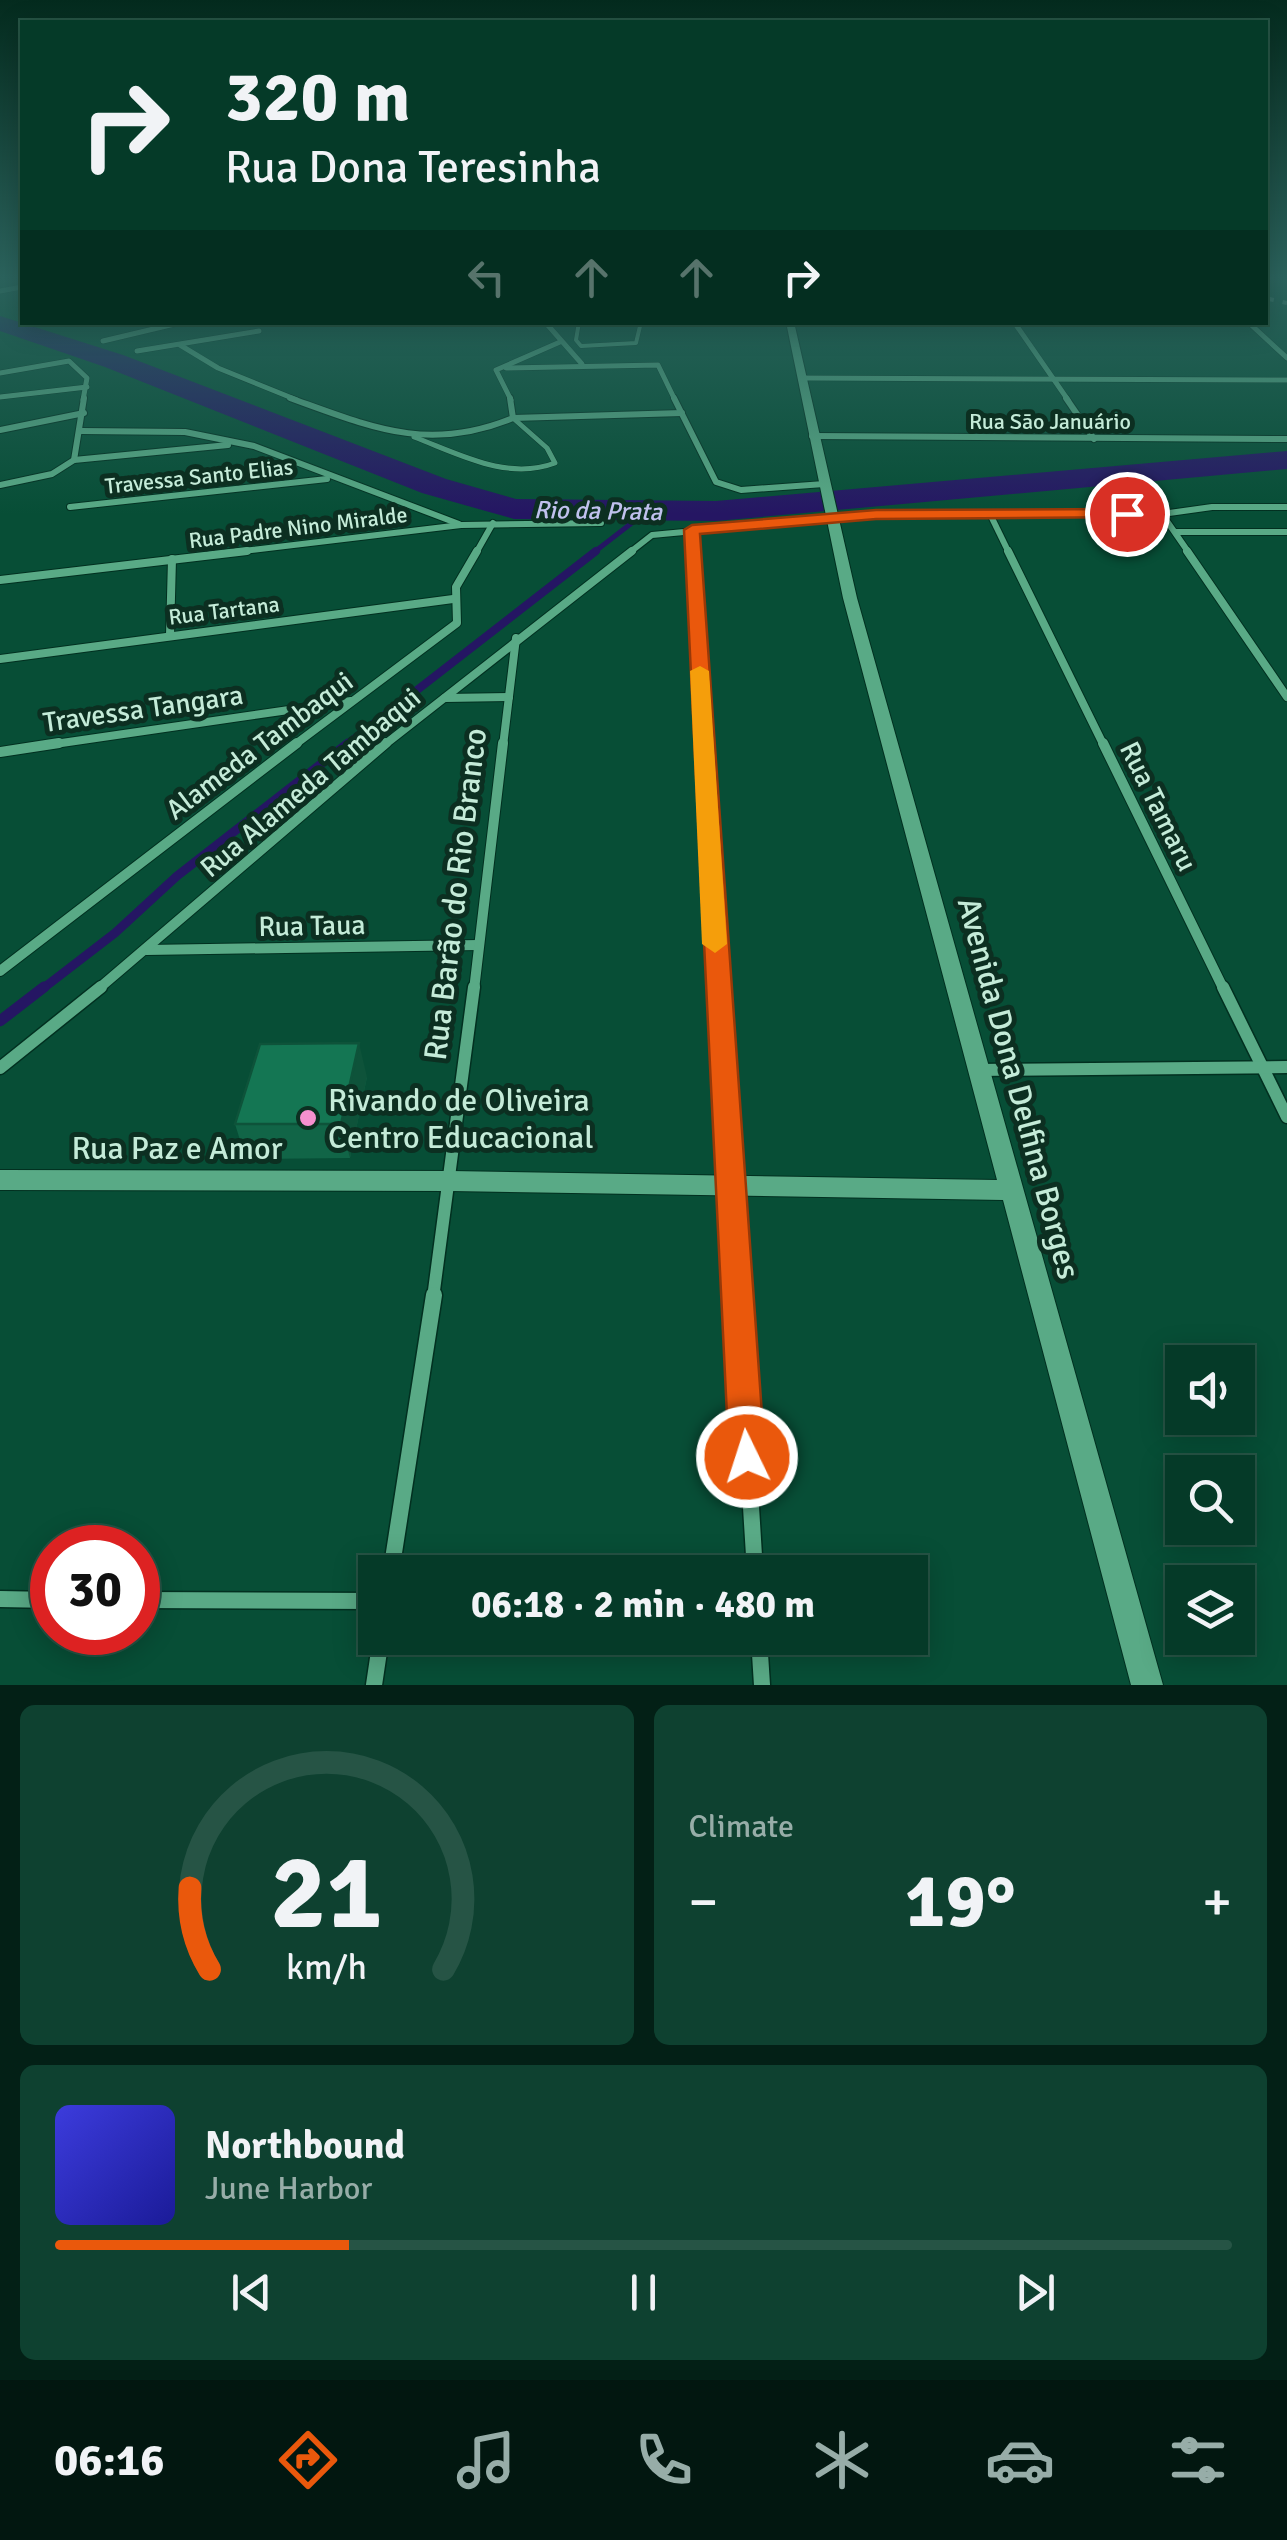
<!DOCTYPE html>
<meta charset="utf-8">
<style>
:root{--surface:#053a28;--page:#0e4130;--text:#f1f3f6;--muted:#97ada8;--line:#265445;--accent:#ea580c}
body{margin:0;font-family:Signika,sans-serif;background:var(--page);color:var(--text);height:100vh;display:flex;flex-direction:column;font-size:38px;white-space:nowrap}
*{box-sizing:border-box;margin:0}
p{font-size:32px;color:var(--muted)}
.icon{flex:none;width:55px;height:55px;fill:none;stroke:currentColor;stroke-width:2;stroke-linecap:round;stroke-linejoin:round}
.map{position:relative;height:1685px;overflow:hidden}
.sheet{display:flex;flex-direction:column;gap:20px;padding:20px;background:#032016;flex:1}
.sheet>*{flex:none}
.hud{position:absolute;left:20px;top:20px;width:1248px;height:305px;border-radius:0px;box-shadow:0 5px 25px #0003,0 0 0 2px var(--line);background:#053a28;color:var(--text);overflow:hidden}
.controls{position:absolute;left:1165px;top:1345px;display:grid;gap:20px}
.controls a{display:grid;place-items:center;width:90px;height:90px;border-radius:0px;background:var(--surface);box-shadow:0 5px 25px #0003,0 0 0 2px var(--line);font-size:50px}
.speed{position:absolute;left:30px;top:1525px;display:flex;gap:20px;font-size:50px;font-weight:700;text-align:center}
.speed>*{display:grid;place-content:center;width:130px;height:130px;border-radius:50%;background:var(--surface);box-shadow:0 5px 25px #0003,0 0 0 2px var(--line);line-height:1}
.speed .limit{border:15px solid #d22;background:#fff;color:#111}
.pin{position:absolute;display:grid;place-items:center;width:85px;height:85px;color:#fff;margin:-42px;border:5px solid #fff;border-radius:50%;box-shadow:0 2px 10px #0007}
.me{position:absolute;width:110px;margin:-55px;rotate:356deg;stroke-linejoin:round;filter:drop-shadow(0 0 8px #0008)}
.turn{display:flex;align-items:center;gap:35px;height:210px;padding:0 40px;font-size:45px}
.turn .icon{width:130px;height:130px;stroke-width:2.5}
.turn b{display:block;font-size:70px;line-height:85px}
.lanes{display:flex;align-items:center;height:95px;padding:0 40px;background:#0003;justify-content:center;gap:50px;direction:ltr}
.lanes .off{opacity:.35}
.big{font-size:75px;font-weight:800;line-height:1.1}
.sheet .card{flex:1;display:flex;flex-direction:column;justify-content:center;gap:15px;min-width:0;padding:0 35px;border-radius:15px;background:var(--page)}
.sheet .dial{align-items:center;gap:0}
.dial svg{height:260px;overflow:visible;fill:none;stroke:var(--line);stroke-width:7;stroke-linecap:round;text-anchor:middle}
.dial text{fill:var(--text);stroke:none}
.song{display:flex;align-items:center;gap:30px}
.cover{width:120px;height:120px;border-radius:15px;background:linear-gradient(135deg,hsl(240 70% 55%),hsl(240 70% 35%))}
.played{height:10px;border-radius:5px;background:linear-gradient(90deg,var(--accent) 25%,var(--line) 25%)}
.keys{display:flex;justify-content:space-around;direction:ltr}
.heat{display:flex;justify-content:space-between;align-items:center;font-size:55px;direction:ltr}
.sheet .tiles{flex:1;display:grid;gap:20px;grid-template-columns:1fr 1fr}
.card:last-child{grid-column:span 2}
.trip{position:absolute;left:358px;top:1555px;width:570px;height:100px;border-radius:0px;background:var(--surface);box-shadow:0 5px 25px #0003,0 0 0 2px var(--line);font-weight:800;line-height:100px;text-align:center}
.dock{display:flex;height:160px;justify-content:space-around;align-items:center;background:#021710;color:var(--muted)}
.dock .icon{width:70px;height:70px}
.dock .on{color:var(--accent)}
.dock b{font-size:45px;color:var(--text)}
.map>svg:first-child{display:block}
</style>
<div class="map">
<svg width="1287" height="1685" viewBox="0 0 1287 1685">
<rect width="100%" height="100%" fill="#074e36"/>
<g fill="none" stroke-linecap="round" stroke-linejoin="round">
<path stroke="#251663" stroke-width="5" d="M593,553L646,512"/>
<path stroke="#251663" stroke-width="8" d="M345,746L596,551"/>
<path stroke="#251663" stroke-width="9" d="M41,990L115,933L177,876L348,743"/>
<path stroke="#251663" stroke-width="11" d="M0,1021L44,987"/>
<path fill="#251663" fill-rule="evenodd" d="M0,316L123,355L446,479L516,499L716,501L1287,451V469L716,521L514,519L422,493L105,367L0,331Z"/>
<g stroke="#023020" stroke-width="5">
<path id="service-far1" d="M579,322L576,340L581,346L636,343L641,322"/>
</g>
<g stroke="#023020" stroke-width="6">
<path id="service" d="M414,437C459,454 507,481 555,463L547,448L513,418"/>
</g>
<g stroke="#023020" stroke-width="6">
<g id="minor-far5">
<path d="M0,291L22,287"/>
<path d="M545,322L582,364"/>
<path d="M889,322L1250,324"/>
<path d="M1014,322L1068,400"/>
<path d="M1248,322L1287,358"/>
<path d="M103,341L183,322"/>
<path d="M180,345L218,368L297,400"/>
<path d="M137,351L259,331"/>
<path d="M506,368L658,365L675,400"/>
<path d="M0,373L69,361L87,378L83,400"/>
<path d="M801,378L1287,380"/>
<path d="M0,397L87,387"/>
<path d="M511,400L496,370L560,342"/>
</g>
</g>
<g stroke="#023020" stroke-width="8">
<g id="minor-far4">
<path d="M290,398C371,427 428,453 513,418L510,398"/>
<path d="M674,398L716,482L741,490L824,484"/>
<path d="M1066,398L1094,439"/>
<path d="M513,418L682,413"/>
<path d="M0,430L84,413"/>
<path d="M81,431L185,432L254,446L459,524"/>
<path d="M812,436L1287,439"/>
<path d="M74,460L228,445"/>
<path d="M0,485L52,474L74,460L84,398"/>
<path d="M70,507L327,479"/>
<path d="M990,514L1009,553"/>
<path d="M1162,514L1189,553"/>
<path d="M692,530L693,553"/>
<path d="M1176,532H1287"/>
<path d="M226,553L461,525L601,523"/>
<path d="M476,553L493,523"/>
<path d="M629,553L652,535L876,514H1162L1212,507H1287"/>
</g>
</g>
<g stroke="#023020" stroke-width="10">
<g id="minor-far3">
<path d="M693,551L705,746"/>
<path d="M1008,551L1104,746"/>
<path d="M1187,551L1287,697"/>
<path d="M0,580L247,551"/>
<path d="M170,635L172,559"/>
<path d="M0,659L453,599"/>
<path d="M445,698L509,697"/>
<path d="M41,746L351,701"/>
<path d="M293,746L457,623L456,587L477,551"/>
<path d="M383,746L632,551"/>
<path d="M503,746L516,638"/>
</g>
</g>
<g stroke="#023020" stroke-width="12">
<g id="minor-far2">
<path d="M705,743L720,990"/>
<path d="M1103,743L1224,990"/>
<path d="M0,752L59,743"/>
<path d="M146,950L479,945"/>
<path d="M0,971L297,743"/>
<path d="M97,990L386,743"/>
<path d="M474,990L503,743"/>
</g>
</g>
<g stroke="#023020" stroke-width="15">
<g id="minor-far1">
<path d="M720,987L738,1298"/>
<path d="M1223,987L1287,1117"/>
<path d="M0,1068L101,987"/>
<path d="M979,1070L1287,1067"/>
<path d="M433,1298L474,987"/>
</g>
</g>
<g stroke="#023020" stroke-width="19">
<g id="minor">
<path d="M738,1295L755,1572"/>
<path d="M391,1572L434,1295"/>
<path d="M0,1599L52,1600"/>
<path d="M138,1600L375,1601"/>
<path d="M759,1638L762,1685"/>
<path d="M374,1685L381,1638"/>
</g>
</g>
<g stroke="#023020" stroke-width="2">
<path id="tertiary" d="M786,322H794L857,598L1163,1685H1131L1003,1200L451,1191L0,1190V1170L451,1171L997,1180L843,598Z"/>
</g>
<use href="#service-far1" stroke="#59aa86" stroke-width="4"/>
<use href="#service" stroke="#59aa86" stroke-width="5"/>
<use href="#minor-far5" stroke="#59aa86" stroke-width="5"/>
<use href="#minor-far4" stroke="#59aa86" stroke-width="6"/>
<use href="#minor-far3" stroke="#59aa86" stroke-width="8"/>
<use href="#minor-far2" stroke="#59aa86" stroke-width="10"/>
<use href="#minor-far1" stroke="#59aa86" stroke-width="12"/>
<use href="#minor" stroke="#59aa86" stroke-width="16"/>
<use href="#tertiary" fill="#59aa86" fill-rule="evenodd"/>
<path stroke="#7baf9a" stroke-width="4" stroke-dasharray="9 9" stroke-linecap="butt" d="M1265,298L1287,303"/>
</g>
<path fill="#116547" d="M367,1077L350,1158L246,1159L235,1124Z"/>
<path fill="#0e533a" d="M359,1043L367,1077L350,1158L341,1124Z"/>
<path fill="#147653" stroke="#0e533a" stroke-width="2.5" d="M359,1043L341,1124H235L260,1044Z"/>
<linearGradient id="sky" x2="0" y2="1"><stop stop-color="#042b1e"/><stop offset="0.54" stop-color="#2b635d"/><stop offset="1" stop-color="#2b635d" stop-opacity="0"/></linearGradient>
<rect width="1287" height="514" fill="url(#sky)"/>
<path fill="#ea580c" stroke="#983908" stroke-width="2.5" d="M1127,509L1133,510V517L876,519L700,534L765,1457L760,1470L747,1475L734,1470L729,1457L684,530L692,525L876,510Z"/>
<path fill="#f59e0b" d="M700,666L709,671L727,944L715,953L702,944L690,671Z"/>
<circle fill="#f690cf" stroke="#0c2f21" stroke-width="4" cx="308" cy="1118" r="10"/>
<g text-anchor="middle" stroke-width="10" stroke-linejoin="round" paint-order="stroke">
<g font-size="22" fill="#c4ebd8" stroke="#0c2f21">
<text x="1050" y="429">Rua Sāo Januário</text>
<text transform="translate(199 476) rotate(-6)" y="8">Travessa Santo Elias</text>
<text transform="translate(298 527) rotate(-7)" y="8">Rua Padre Nino Miralde</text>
<text transform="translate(224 610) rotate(-7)" y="8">Rua Tartana</text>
</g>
<g font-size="25" font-style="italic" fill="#c0c1ee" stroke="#0c2f21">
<text transform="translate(598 510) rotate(1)" y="9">Rio da Prata</text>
</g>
<g font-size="28" fill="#c4ebd8" stroke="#0c2f21">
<text transform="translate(143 708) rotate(-8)" y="10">Travessa Tangara</text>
<text transform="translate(259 745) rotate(-37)" y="10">Alameda Tambaqui</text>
<text transform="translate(310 782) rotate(-40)" y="10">Rua Alameda Tambaqui</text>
<text transform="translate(1159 806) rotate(64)" y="10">Rua Tamaru</text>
<text transform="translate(312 925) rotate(-1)" y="10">Rua Taua</text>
</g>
<g font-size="32" fill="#c4ebd8" stroke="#0c2f21">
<text transform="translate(455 894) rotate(-83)" y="11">Rua Barão do Rio Branco</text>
<text transform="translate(1019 1088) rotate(75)" y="11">Avenida Dona Delfina Borges</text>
<text x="177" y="1159">Rua Paz e Amor</text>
</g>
<g font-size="32" fill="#c4ebd8" stroke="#0c2f21" text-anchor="start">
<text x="328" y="1111">Rivando de Oliveira<tspan x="328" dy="37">Centro Educacional</tspan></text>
</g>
</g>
</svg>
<div class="controls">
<a><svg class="icon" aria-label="sound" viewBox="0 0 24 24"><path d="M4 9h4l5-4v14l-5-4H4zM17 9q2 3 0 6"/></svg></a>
<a><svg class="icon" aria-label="search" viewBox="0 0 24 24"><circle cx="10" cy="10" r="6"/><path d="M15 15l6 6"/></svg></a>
<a><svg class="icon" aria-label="layers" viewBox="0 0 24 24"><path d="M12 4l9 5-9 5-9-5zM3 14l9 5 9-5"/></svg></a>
</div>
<div class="speed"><div class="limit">30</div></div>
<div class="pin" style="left:1127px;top:514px;background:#d93025"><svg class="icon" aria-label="arrive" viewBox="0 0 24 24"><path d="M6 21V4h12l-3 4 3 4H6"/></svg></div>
<svg class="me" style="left:747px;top:1457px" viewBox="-20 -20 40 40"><circle r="17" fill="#ea580c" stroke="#fff" stroke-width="3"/><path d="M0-11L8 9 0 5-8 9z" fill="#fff"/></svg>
<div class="trip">06:18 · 2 min · 480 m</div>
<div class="hud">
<div class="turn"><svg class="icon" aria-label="right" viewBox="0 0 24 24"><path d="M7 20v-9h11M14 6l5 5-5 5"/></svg><div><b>320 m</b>Rua Dona Teresinha</div></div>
<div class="lanes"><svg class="icon off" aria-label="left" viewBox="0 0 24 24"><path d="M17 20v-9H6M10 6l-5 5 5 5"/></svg><svg class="icon off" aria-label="ahead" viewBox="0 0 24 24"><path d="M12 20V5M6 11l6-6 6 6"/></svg><svg class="icon off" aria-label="ahead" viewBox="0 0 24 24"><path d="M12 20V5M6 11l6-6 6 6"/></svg><svg class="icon" aria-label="right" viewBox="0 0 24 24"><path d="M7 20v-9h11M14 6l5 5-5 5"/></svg></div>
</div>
</div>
<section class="sheet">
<div class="tiles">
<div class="card dial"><svg viewBox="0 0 100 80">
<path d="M14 69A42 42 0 1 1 86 69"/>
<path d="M14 69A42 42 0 0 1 8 44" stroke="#ea580c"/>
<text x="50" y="56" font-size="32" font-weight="700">21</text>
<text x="50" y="72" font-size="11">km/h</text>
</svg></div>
<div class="card"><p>Climate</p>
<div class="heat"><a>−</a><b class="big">19°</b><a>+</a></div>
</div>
<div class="card">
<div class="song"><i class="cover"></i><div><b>Northbound</b><p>June Harbor</p></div></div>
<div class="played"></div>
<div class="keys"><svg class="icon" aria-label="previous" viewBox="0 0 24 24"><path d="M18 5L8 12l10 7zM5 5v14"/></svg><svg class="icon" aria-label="pause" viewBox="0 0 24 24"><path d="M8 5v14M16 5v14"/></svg><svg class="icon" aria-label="next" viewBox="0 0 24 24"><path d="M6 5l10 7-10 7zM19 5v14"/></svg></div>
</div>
</div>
</section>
<nav class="dock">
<b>06:16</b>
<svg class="icon on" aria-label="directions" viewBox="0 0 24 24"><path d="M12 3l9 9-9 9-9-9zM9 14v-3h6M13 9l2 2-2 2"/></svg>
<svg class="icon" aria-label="music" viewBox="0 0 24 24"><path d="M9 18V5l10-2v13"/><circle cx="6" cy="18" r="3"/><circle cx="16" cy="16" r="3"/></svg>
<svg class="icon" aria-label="phone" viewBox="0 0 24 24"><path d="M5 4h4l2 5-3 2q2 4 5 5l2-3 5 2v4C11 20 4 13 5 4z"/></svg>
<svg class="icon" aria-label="climate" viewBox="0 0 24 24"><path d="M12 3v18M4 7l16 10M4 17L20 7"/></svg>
<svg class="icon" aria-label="car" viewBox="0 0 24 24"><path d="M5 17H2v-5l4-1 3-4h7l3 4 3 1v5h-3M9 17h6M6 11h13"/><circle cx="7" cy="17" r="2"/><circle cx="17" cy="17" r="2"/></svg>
<svg class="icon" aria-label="filters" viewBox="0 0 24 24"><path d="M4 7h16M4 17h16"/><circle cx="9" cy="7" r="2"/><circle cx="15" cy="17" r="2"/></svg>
</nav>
